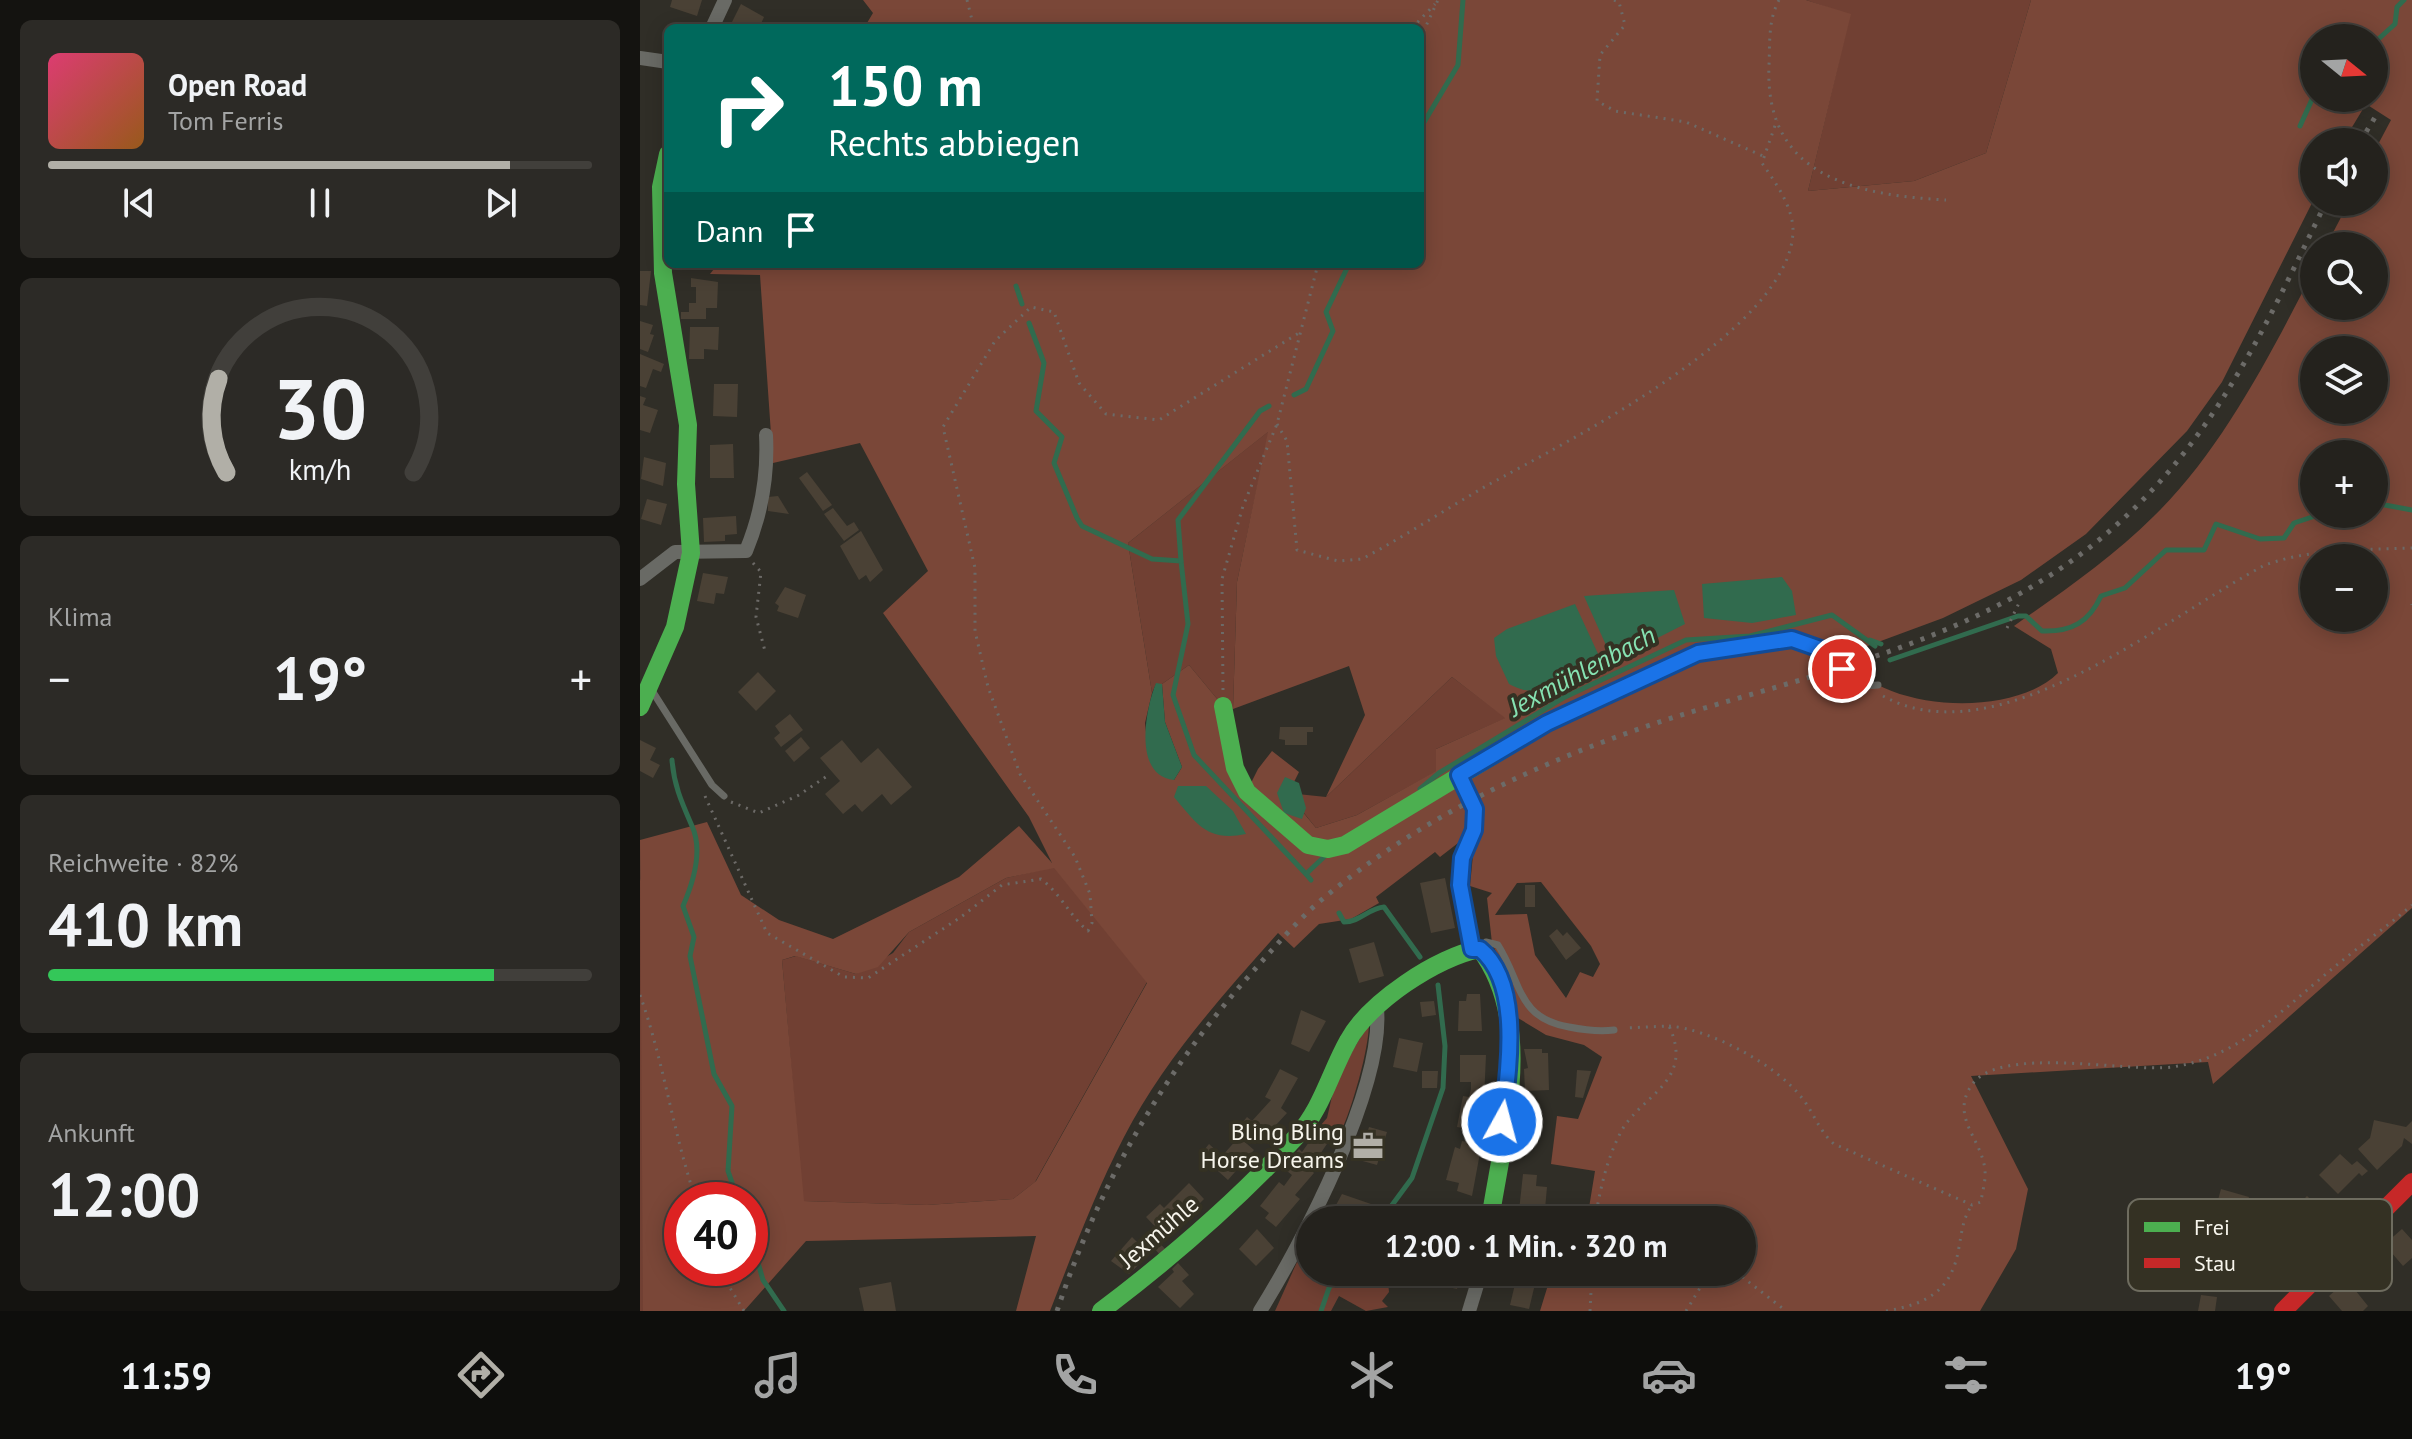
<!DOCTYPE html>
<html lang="de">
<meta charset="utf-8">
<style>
:root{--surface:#24221d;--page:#2c2a26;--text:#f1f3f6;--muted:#a3a4a4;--line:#413f3b;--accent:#b1afa7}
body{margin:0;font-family:"PT Sans",sans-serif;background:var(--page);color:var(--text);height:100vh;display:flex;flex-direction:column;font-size:30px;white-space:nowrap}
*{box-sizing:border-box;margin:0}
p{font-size:26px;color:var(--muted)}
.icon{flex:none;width:44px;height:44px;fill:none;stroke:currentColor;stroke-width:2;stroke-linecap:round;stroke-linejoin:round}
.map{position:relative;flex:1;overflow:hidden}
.panel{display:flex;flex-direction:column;gap:20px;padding:20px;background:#141310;width:640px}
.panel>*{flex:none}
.hud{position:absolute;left:24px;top:24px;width:760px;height:244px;border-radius:12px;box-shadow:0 4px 20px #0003,0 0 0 2px var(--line);background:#00695c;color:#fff;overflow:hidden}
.needle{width:52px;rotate:108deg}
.tools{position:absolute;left:1660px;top:24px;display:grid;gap:16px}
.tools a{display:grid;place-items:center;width:88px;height:88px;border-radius:50%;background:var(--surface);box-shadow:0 4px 20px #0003,0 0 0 2px var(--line);font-size:40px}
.speed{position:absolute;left:24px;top:1182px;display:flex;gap:16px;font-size:40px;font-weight:700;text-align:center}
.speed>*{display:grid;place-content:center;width:104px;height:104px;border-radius:50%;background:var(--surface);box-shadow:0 4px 20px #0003,0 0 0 2px var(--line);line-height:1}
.speed .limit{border:12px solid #d22;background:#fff;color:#111}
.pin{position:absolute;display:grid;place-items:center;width:68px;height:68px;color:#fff;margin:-34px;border:4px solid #fff;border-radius:50%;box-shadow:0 2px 8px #0007}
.me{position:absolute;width:88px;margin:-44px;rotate:7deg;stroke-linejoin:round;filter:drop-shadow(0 0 6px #0008)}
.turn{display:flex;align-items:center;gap:28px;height:168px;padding:0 32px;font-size:36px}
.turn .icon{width:104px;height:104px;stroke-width:2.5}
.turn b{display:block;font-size:56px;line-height:68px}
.then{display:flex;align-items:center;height:76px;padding:0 32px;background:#0003;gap:16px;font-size:30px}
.big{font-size:60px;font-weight:700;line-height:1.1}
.panel .card{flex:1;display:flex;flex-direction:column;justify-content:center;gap:12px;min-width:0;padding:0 28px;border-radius:12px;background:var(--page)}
.panel .dial{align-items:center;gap:0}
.dial svg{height:208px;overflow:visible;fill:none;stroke:var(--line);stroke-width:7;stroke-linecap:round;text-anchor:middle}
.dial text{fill:var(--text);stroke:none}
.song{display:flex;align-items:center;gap:24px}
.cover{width:96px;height:96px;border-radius:12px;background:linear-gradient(135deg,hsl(340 70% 55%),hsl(30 70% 35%))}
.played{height:8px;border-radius:4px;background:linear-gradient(90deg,var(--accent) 85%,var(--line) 85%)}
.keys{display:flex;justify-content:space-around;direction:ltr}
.heat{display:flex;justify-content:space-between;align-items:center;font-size:44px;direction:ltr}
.charge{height:12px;border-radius:6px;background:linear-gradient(90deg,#34c759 82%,var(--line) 0)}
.trip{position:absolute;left:656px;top:1206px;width:460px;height:80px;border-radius:40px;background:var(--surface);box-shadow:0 4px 20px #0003,0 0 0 2px var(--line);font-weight:700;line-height:80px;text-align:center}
.tab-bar{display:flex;height:128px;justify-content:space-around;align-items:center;background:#0e0e0c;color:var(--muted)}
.tab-bar .icon{width:56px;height:56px}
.tab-bar .current{color:var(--accent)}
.tab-bar b{font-size:36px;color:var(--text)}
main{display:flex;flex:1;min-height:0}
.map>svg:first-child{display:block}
</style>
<main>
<section class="panel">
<div class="card">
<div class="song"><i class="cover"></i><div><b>Open Road</b><p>Tom Ferris</p></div></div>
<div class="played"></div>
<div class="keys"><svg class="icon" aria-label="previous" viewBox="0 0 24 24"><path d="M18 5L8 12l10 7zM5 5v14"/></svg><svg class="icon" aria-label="pause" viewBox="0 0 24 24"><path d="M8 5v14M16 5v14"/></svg><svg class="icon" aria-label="next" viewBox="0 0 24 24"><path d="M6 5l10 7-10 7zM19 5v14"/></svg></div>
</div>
<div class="card dial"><svg viewBox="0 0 100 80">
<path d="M14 69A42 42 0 1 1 86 69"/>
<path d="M14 69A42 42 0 0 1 11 33" stroke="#b1afa7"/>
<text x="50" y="56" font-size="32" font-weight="700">30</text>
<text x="50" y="72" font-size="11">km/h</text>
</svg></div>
<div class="card"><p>Klima</p>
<div class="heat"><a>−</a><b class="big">19°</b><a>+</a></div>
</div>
<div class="card"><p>Reichweite · 82%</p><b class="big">410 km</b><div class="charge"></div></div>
<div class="card"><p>Ankunft</p><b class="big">12:00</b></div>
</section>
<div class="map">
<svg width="1772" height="1311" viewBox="0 0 1772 1311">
<rect width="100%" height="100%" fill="#302e27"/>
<g fill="#714033">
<path d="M1166,0H1391L1346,153L1274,181L1168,191L1210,15Z"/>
<path d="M629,431L597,582L593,709L583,706L549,665L522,684H516L512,693L488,543Z"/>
<path d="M812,677L866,718L796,749L797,771L717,815L676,828L648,793L686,797Z"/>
<path d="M414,867L507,982L395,1182L373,1199L287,1205L163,1201L142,960L156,956L216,974L253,953L269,932L366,878Z"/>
<path d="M3,874V1311H0V881Z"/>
<path d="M729,1023C729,1049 712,1109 700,1134L693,1135L681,1125L687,1118L696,1079Z"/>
<path d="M670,1259V1272H747L749,1292L742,1301L748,1307L726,1311L699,1296L691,1311H635L657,1262L667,1266Z"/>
</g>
<path fill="#7a4738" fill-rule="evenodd" d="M223,0H1166L1211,14L1168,191L1274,181L1346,153L1391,0H1772V908L1573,1084L1568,1062L1331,1076L1388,1189L1376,1249L1340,1311H900L912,1272L948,1277V1272H1102V1220H947L955,1171L911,1164L917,1116L938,1119L962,1057L944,1045L906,1035L878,1018L871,986L852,943L847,898L852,893L830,886L834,844L822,840L800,857L795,852L736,897L739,903L711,919L679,924L654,948L638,933C582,996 523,1061 484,1137C455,1193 433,1252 410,1311H376L396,1236L166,1241L104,1311H3L0,840L67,822L101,895L139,920L193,939L319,877L379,826L412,863L389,817L243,613L288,571L220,443L133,463L120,275L70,274L78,264H780V28H224L233,13ZM1674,38H1734V98H1674ZM1726,104L1751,120L1734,152V202H1709L1686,246H1734V306H1674V270C1631,353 1582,450 1514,516C1472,558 1422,592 1374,626L1411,649L1418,673C1372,719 1238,712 1203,655L1303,618L1381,580L1446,534L1547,431L1582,382L1674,199V142H1703ZM1674,350H1734V410H1674ZM628,432L597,582L593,709L709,666L725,715L686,797L812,677L865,718L796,749V771L717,815L676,828L648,794L659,772L632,751L618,769L607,791L583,706L549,665L522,684L525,722L542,767L534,780L508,750L505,723L512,693L488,543ZM1674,454H1734V514H1674ZM1674,558H1734V618H1674ZM414,868L507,983L396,1181L373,1199L287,1205L164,1201L142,960L155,956L216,974L238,967L269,932L366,878ZM901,882L951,946L960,964L953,977L940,972L926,998L895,955L887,914L855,915L877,883ZM42,1200H110V1268H42Z"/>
<g fill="#316b4e">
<path d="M1142,577L1152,591L1156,615L1112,623L1064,618L1062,584Z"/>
<path d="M1034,590L1045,624L982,656L969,652L944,596Z"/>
<path d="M935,604L960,658C946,693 898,700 869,684L856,656L854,638L867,629Z"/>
<path d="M516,683L522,684L525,722L542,767L534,780C493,776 505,710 516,683Z"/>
<path d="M645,777L659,783L666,808L662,819L644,813L637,793Z"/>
<path d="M538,786H566L593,811L606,834C567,842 557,824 534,797Z"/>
</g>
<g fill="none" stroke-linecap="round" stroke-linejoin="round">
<g stroke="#316b4e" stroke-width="5">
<path d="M1734,43L1755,24L1757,7L1764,0"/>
<path d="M1660,126L1674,95"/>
<path d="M780,129L818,65L823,0"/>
<path d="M376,286L382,304"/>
<path d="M389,323L404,363L396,411L422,437L414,463L437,518L442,526L512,559L541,561L548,624L533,695L554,755L666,874"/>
<path d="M654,395L666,389L693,331L686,312L709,264"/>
<path d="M1734,503L1772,510"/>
<path d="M541,561L538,520L620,411L629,406"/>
<path d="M1230,640L1241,644"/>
<path d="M1250,660L1378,616H1386L1402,631C1432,632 1449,622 1461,596L1485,588L1526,550H1564L1576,524L1620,539L1644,538L1654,523L1681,514"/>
<path d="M32,760C34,786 42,803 52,826C63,850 53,883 43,906L54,937L50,956L74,1074L92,1106L88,1171L98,1200"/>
<path d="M780,789L799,773L923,698L1046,640L1110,636L1192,615L1235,646"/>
<path d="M671,880L666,874L686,855"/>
<path d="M699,913L704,922C720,922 729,908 744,907L780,957"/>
<path d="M741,1220L772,1178L803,1088L805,1046L798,985"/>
<path d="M110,1235L123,1280L144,1311"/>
<path d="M681,1311L689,1288L702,1272"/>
</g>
</g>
<g fill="#4a4135">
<path d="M32,0H62L57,16L30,7Z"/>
<path d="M101,4L124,17L119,28H89Z"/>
<path d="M0,271H11L7,306L0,305Z"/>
<path d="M51,278L78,282L77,308H66V319H41V312H49V303H56V287H51Z"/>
<path d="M0,321L13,325L10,334L14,335L8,352L0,349Z"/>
<path d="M50,327H79L78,350L64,349V359H49Z"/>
<path d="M0,354L24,364L21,372L13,369L6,388L0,386Z"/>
<path d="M74,384H98L97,417L73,416Z"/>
<path d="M0,396L6,398L3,405L18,410L10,433L0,430Z"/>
<path d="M93,444L94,478H70V445Z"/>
<path d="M4,457L26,463L23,486L1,479Z"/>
<path d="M167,472L192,505L183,511L159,478Z"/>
<path d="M138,496L149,514L128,511V497Z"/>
<path d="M7,499L27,504L21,525L1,519Z"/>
<path d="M193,508L207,526L214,522L219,530L204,541L184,514Z"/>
<path d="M96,516L97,534L85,535V541L64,542L63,518Z"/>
<path d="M221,531L243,570L230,582L226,575L219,580L200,546Z"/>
<path d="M63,573L88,577L84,594L76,593L74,604L57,601Z"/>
<path d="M145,587L166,595L158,618L137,611L139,606L135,603Z"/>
<path d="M118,672L136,691L116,711L98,692Z"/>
<path d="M150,714L163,730L141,747L134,738L140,733L135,726Z"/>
<path d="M640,727H673V732H667V745H645V740L639,739Z"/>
<path d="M161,737L170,748L154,762L145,751Z"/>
<path d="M0,740L16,748L10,760L20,765L13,778L0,771Z"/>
<path d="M202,740L221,763L238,748L272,787L251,805L242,794L222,812L215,804L203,814L185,794L200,781L180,758Z"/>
<path d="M805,878L815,928L791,933L780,883Z"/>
<rect x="885" y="885" width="10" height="22"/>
<path d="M917,929L923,936L927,932L941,948L926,960L909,936Z"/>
<path d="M734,942L744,976L719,983L709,949Z"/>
<path d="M827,994H840L842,1031H818L819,1001H826Z"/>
<path d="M794,1001L796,1015L782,1017L780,1002Z"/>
<path d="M661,1010L686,1021L669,1052L651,1044Z"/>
<path d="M759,1038L783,1043L777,1072L753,1067Z"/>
<path d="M884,1049H902V1053H908L909,1090L885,1091L884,1069L888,1068Z"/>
<path d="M820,1055H846L844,1100L838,1131L817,1127L823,1096L829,1097L831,1089V1082H820Z"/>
<path d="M640,1069L658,1078L641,1108L647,1113L625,1137L619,1133L617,1135L602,1123L607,1117L612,1121L631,1100L625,1097Z"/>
<path d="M937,1070L951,1071L943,1098L935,1097Z"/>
<path d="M782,1071H798L797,1088H782Z"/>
<path d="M1734,1120L1766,1127L1772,1121V1144L1764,1138L1762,1146L1737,1170L1718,1149L1730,1138Z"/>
<path d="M681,1125L693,1135L670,1169L674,1173L655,1195L660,1199L636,1227L625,1218L629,1213L620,1206L639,1182L644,1186L652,1175L643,1168L659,1149L662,1152Z"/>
<path d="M729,1127L747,1132L737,1165L719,1160Z"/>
<path d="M599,1137L614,1150L588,1180L560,1155L569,1144L582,1156Z"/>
<path d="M822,1141L837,1144L835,1152L840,1153L832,1196L817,1191L819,1183L806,1180L815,1147L820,1149Z"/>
<path d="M1700,1154L1712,1165L1717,1161L1728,1171L1722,1176L1719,1173L1698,1194L1679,1175Z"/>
<path d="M883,1174L897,1175L896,1186L907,1187L904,1220H878Z"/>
<path d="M549,1183L564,1199L543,1220L536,1213L533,1217L539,1224L525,1237L506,1217L520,1204L524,1208Z"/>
<path d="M1581,1189L1609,1197L1606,1206L1598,1203L1592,1223L1573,1218Z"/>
<path d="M702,1194L731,1204L729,1216L722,1220L718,1217L717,1220H690L689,1205H696Z"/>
<path d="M1667,1196L1684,1212L1676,1219L1685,1228L1671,1243L1646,1217L1653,1210L1648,1205L1655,1199L1660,1203Z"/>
<path d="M617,1229L634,1248L616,1266L599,1249Z"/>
<path d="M1762,1229L1772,1240V1258L1763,1266L1751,1252L1746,1257L1739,1249Z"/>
<path d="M492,1237L500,1245L506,1239L510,1244L516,1239L526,1250L520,1255L515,1249L489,1274L471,1261Z"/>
<path d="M538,1263L549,1275L542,1281L554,1294L540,1308L518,1287L534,1272L532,1269Z"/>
<path d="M798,1272H820L817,1289L795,1284Z"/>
<path d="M876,1280L895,1284L889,1309L870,1305Z"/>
<path d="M1707,1280L1728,1306L1723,1311H1702L1689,1296Z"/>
<path d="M251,1282L256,1311H224L219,1288Z"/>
<path d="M1561,1295L1577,1297L1575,1311H1558Z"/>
</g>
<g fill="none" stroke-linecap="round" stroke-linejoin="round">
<g stroke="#6c6a67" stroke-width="3" stroke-dasharray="2 6" stroke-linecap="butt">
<path d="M327,0L334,28"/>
<path d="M974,0L979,2L985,25L960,55L957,101L975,111L1046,122L1125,157"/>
<path d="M1139,0C1128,20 1130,43 1129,65C1124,177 1216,195 1306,200"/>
<path d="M772,28L795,4"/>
<path d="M780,39L798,0"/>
<path d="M637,424L647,441L657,550L698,561L722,559C765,536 806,509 848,485C924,443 1154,329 1153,229C1152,205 1135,182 1122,163L1137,120"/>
<path d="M113,563L121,572L116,617L125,651"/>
<path d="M1772,604V605"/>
<path d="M1367,628L1379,603"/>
<path d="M583,690L582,579L603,506L637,424L678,264"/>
<path d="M1243,696C1357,759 1524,618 1625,565C1673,548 1722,550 1772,548"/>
<path d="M65,796L127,933L204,977L228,978L321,917L362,885L401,879C421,894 429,915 448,931L452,923L450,894L435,857L380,774L348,687L335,631V568L303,427L355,341L391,307L414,312L439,383L466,414L519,420L662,331"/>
<path d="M91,802L119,813L159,795L190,774"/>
<path d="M0,995C24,1062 33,1133 56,1200"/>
<path d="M1029,1026C1070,1029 1137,1065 1162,1098C1174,1113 1179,1131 1194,1144L1332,1205L1341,1202C1342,1192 1346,1181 1345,1171C1343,1140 1310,1118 1331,1086C1358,1044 1485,1073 1532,1067C1596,1058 1639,1013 1686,974C1714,950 1744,929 1772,905"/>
<path d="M955,1220C960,1190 967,1157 982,1130C1002,1095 1055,1081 1029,1026L985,1028"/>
<path d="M78,1268L104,1311"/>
<path d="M1096,1272L1146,1311"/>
<path d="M950,1311L952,1272"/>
<path d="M1046,1311L1060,1288L1085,1272"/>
<path d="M1246,1311C1287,1304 1312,1291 1319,1247C1322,1231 1323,1218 1332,1205"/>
</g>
<g stroke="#696a65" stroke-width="7">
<path d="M11,689L72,785L84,796"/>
<path d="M909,722L1058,653L1152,639L1189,652L1207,676L1225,686L1238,685"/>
<path d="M841,948L846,942L858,945C882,983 877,1018 929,1027C944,1030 959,1032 974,1030"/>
<path d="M1605,1211L1627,1219L1671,1280"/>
</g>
<g stroke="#696a65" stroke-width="14">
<path d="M72,28L85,0"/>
<path d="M0,58L28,62"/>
<path d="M0,579L35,552L106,551C121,515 128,474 126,435"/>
<path d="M819,775L835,809L834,830L822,858L820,885L832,949"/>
<path d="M620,1311C662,1244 744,1087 737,1009"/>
<path d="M829,1311L841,1272"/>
</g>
<g stroke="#4caf50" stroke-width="18">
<path d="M583,706L595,768L607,792L668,845L688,849L705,845L907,723"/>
<path d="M0,707L35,627L51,553L46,484L48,425L23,273L21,187L28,154"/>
<path d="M461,1311C530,1259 598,1200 656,1137C682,1109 690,1073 708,1041C728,1003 798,956 840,949C896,1023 863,1135 850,1220"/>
</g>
<path stroke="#c62828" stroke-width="18" d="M1643,1311L1772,1182"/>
<g stroke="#6c6b68" stroke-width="5" stroke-dasharray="4 8" stroke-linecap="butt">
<path d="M1720,142L1737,114"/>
<path d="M417,1311C460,1182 525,1069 616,968C640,941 663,914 691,892C792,810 915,755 1038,716C1182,672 1333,640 1454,544C1570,451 1623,332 1686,202"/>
</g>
</g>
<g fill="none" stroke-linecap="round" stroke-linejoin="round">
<g stroke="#114b97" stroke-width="20">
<path id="route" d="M862,1122C868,1073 883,984 840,949H832L820,885L822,858L834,830L835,809L819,775L907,723L1058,653L1152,639L1189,652L1202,669"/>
</g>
<use href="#route" stroke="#1a73e8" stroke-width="14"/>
</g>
<defs>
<g id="office-bare" transform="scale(2.4)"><path d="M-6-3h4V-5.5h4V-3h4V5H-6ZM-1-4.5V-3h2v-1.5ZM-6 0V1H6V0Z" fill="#b1afa7" stroke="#343123" stroke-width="2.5" paint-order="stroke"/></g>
</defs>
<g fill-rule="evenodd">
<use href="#office-bare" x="728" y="1146"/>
</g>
<g text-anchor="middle" stroke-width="8" stroke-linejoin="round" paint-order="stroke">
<g font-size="24" fill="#f7f5ec" stroke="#343123" text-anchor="end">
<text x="704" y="1140">Bling Bling<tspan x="704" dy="28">Horse Dreams</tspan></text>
</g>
<g font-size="24" fill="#f7f5ec" stroke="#343123">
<text transform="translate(519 1232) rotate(-41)" y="8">Jexmühle</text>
</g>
<g font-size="26" font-style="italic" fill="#86e3b2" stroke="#343123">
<text transform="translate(942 671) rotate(-28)" y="9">Jexmühlenbach</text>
</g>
</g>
<rect x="1488" y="1199" width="264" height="92" rx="12" fill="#343123" stroke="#6e6c5f" stroke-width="2"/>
<rect x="1504" y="1222" width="36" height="10" fill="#4caf50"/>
<rect x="1504" y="1258" width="36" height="10" fill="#c62828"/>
<g font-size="22" fill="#f7f5ec">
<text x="1554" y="1235">Frei</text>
<text x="1554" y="1271">Stau</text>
</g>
</svg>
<div class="tools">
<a><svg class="needle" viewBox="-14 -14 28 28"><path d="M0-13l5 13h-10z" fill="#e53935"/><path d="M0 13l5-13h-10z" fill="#a3a4a4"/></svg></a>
<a><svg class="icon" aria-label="sound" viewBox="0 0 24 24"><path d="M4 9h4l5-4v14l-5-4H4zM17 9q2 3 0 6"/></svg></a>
<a><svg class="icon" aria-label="search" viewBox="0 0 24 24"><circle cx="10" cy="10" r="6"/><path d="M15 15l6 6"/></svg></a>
<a><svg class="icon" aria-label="layers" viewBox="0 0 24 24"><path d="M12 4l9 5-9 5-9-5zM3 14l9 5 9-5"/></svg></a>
<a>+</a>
<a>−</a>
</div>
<div class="speed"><div class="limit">40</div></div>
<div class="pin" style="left:1202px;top:669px;background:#d93025"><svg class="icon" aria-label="arrive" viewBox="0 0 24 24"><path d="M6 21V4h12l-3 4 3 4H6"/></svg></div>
<svg class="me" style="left:862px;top:1122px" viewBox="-20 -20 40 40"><circle r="17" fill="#1a73e8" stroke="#fff" stroke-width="3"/><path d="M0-11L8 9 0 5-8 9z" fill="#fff"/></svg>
<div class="trip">12:00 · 1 Min. · 320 m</div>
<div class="hud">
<div class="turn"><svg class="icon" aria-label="right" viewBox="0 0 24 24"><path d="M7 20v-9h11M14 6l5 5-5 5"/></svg><div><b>150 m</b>Rechts abbiegen</div></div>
<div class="then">Dann<svg class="icon" aria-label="arrive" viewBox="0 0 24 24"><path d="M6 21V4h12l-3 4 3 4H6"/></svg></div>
</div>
</div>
</main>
<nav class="tab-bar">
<b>11:59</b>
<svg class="icon current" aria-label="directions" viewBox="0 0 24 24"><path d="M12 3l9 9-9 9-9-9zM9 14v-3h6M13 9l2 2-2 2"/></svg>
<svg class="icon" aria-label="music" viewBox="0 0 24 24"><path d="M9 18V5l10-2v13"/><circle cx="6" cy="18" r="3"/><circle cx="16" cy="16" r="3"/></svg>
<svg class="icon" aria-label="phone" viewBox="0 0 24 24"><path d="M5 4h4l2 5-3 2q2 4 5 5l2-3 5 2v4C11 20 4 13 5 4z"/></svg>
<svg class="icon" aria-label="climate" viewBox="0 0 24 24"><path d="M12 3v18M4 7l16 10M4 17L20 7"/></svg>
<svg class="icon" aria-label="car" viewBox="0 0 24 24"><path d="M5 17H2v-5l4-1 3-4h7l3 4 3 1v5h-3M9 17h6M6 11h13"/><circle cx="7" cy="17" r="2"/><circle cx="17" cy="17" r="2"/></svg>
<svg class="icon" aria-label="filters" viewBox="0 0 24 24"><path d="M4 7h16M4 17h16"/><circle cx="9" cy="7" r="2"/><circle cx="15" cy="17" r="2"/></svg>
<b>19°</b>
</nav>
